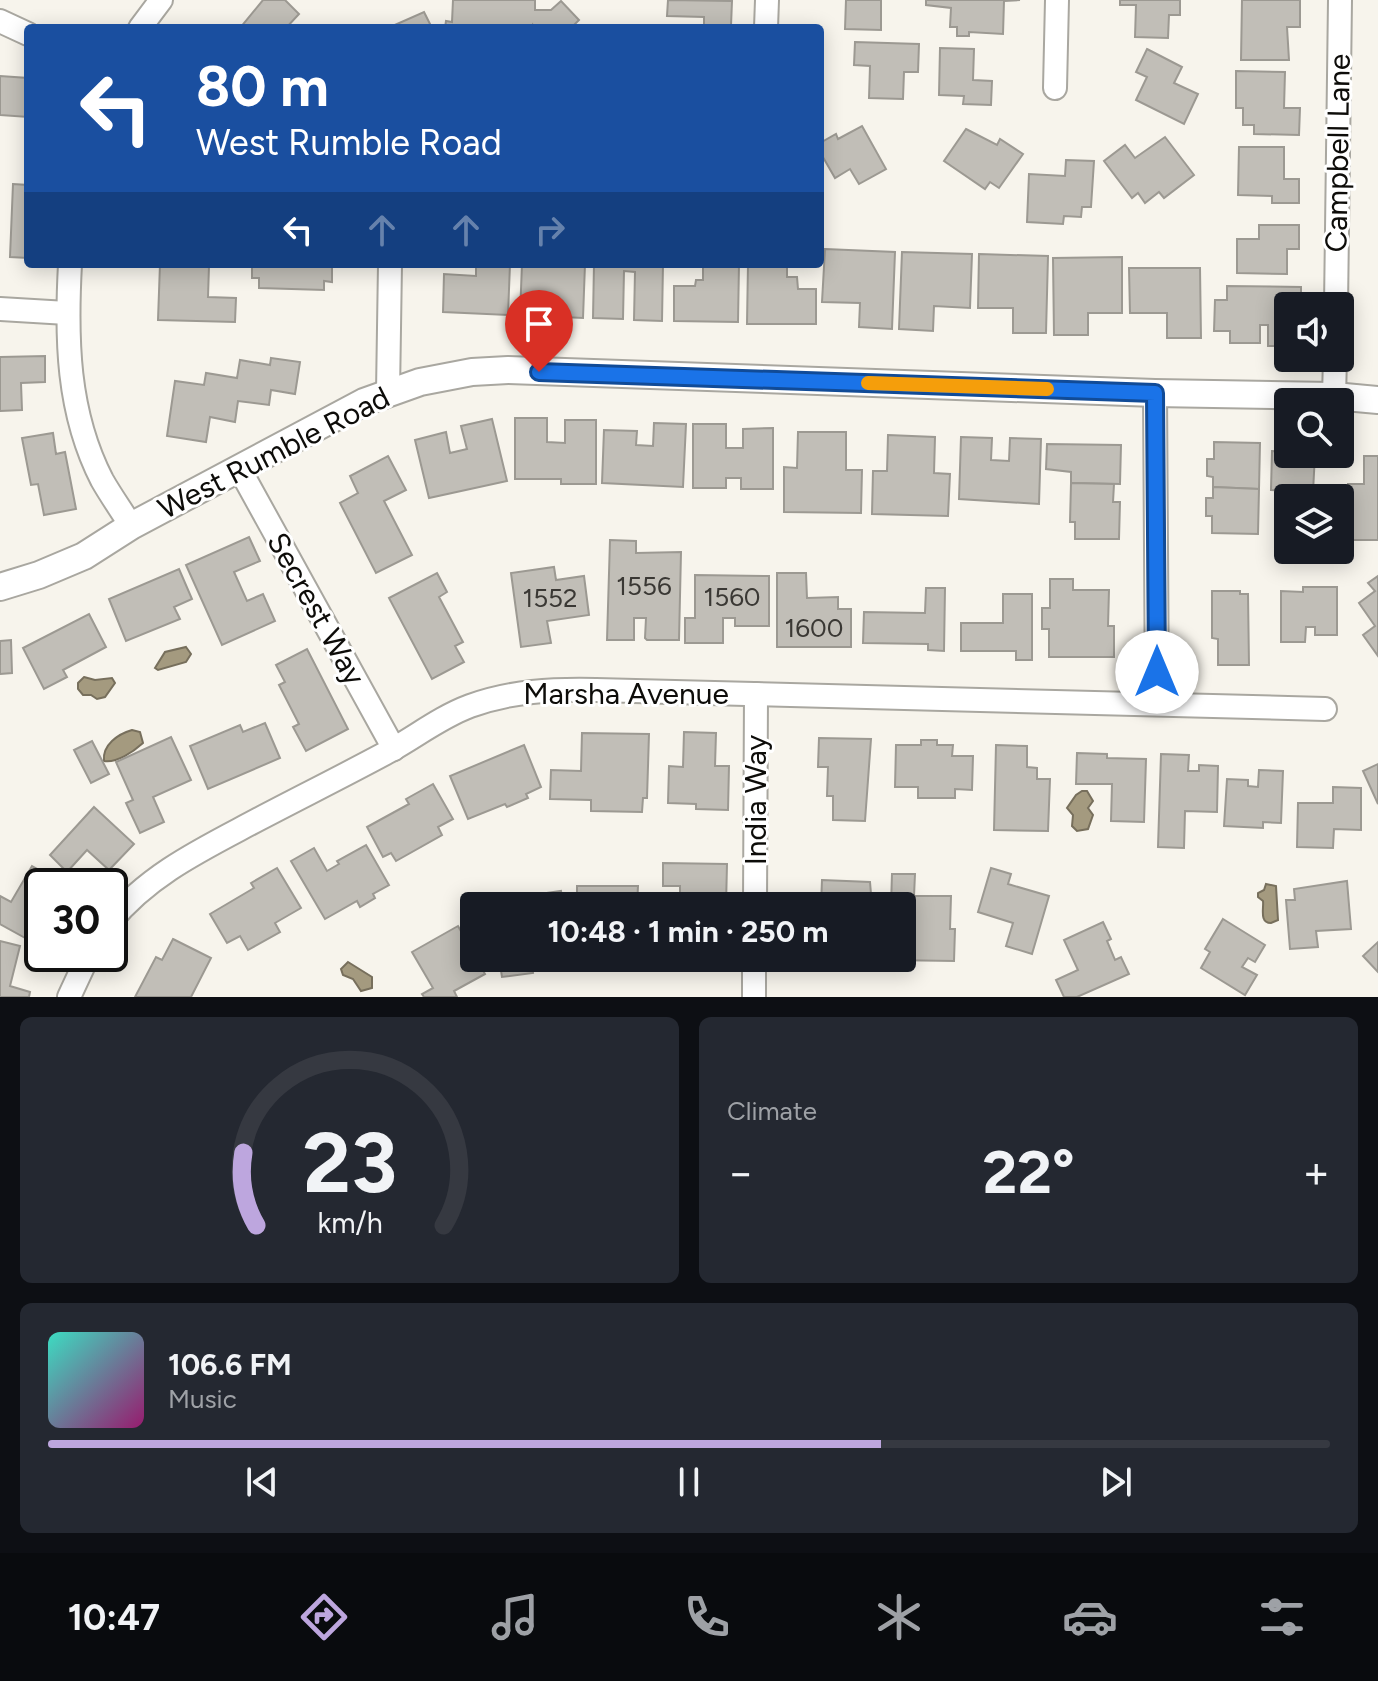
<!DOCTYPE html>
<meta charset="utf-8">
<style>
:root{--surface:#171b24;--page:#242831;--text:#f1f3f6;--muted:#9ea1a6;--line:#363941;--accent:#bda6de}
body{margin:0;font-family:Figtree,sans-serif;background:var(--page);color:var(--text);height:100vh;display:flex;flex-direction:column;font-size:30px;white-space:nowrap}
*{box-sizing:border-box;margin:0}
p{font-size:26px;color:var(--muted)}
.icon{flex:none;width:44px;height:44px;fill:none;stroke:currentColor;stroke-width:2;stroke-linecap:round;stroke-linejoin:round}
.map{position:relative;height:997px;overflow:hidden}
.drawer{display:flex;flex-direction:column;gap:20px;padding:20px;background:#0d0f14;flex:1}
.drawer>*{flex:none}
.hud{position:absolute;left:24px;top:24px;width:800px;height:244px;border-radius:8px;box-shadow:0 4px 20px #0003;background:#1a4fa0;color:#fff;overflow:hidden}
.buttons{position:absolute;left:1274px;top:292px;display:grid;gap:16px}
.buttons a{display:grid;place-items:center;width:80px;height:80px;border-radius:8px;background:var(--surface);box-shadow:0 4px 20px #0003;font-size:40px}
.speed{position:absolute;left:24px;top:868px;display:flex;gap:16px;font-size:40px;font-weight:700;text-align:center}
.speed>*{display:grid;place-content:center;width:104px;height:104px;border-radius:50%;background:var(--surface);box-shadow:0 4px 20px #0003;line-height:1}
.speed .limit{border:4px solid #111;border-radius:12px;background:#fff;color:#111}
.pin{position:absolute;display:grid;place-items:center;width:68px;height:68px;color:#fff;margin:-82px -34px;border-radius:50% 50% 50% 0;rotate:-45deg;box-shadow:0 0 8px #0007}
.pin .icon{rotate:45deg}
.me{position:absolute;width:88px;margin:-44px;rotate:0deg;stroke-linejoin:round;filter:drop-shadow(0 0 6px #0008)}
.turn{display:flex;align-items:center;gap:28px;height:168px;padding:0 40px;font-size:36px}
.turn .icon{width:104px;height:104px;stroke-width:2.5}
.turn b{display:block;font-size:56px;line-height:68px}
.lanes{display:flex;align-items:center;height:76px;padding:0 40px;background:#0003;justify-content:center;gap:40px;direction:ltr}
.lanes .off{opacity:.35}
.big{font-size:60px;font-weight:700;line-height:1.1}
.drawer .widget{flex:1;display:flex;flex-direction:column;justify-content:center;gap:12px;min-width:0;padding:0 28px;border-radius:12px;background:var(--page)}
.drawer .dial{align-items:center;gap:0}
.dial svg{height:208px;overflow:visible;fill:none;stroke:var(--line);stroke-width:7;stroke-linecap:round;text-anchor:middle}
.dial text{fill:var(--text);stroke:none}
.song{display:flex;align-items:center;gap:24px}
.cover{width:96px;height:96px;border-radius:12px;background:linear-gradient(135deg,hsl(170 70% 55%),hsl(320 70% 35%))}
.played{height:8px;border-radius:4px;background:linear-gradient(90deg,var(--accent) 65%,var(--line) 65%)}
.keys{display:flex;justify-content:space-around;direction:ltr}
.heat{display:flex;justify-content:space-between;align-items:center;font-size:44px;direction:ltr}
.drawer .tiles{flex:1;display:grid;gap:20px;grid-template-columns:1fr 1fr}
.widget:last-child{grid-column:span 2}
.trip{position:absolute;left:460px;top:892px;width:456px;height:80px;border-radius:8px;background:var(--surface);box-shadow:0 4px 20px #0003;font-weight:700;line-height:80px;text-align:center}
.dock{display:flex;height:128px;justify-content:space-around;align-items:center;background:#090b0e;color:var(--muted)}
.dock .icon{width:56px;height:56px}
.dock .selected{color:var(--accent)}
.dock b{font-size:36px;color:var(--text)}
.map>svg:first-child{display:block}
</style>
<div class="map">
<svg width="1378" height="997" viewBox="0 0 1378 997">
<rect width="100%" height="100%" fill="#f7f4ec"/>
<g fill="#a49a7f" stroke="#776f5c" stroke-width="2">
<path d="M186,647L191,654L186,662L158,670L155,668L165,652Z"/>
<path d="M84,677L95,680L112,678L115,683L105,697L97,699L91,695H83L78,689V683Z"/>
<path d="M132,730L140,732L143,743C133,752 117,763 104,761C102,745 118,734 132,730Z"/>
<path d="M1082,791H1087L1093,801L1088,808L1093,815L1088,829L1077,831L1072,826L1073,815L1067,808L1076,795Z"/>
<path d="M1266,884L1276,886L1278,920L1271,923C1259,923 1264,908 1263,901L1258,897V893L1264,890Z"/>
<path d="M348,962L372,977V988L361,991L353,979L343,975L341,969Z"/>
</g>
<g fill="#c1beb7" stroke="#9c9992" stroke-width="2">
<path d="M263,0H285L299,14L286,28H240Z"/>
<path d="M453,0H535V10H551L561,1L579,20L571,28H536L533,25V28H445L446,21L452,22Z"/>
<path d="M668,0L732,1L731,26L704,25V17L667,16Z"/>
<path d="M846,0H881V30L845,29Z"/>
<path d="M926,0H1020L1004,1L1003,34L969,32V36H957V27H950L951,8L926,5Z"/>
<path d="M1120,0H1180V15H1169L1168,38L1135,37L1136,5H1120Z"/>
<path d="M1242,0H1300V27H1287L1289,60H1241Z"/>
<path d="M424,12L432,28H388Z"/>
<path d="M855,42L919,44L918,72H904L903,99L869,98L870,66L854,65Z"/>
<path d="M940,48L974,49L973,80L992,81L991,105L963,104L964,96L939,95Z"/>
<path d="M1147,49L1182,67L1174,83L1198,94L1184,124L1136,100L1147,77L1136,72Z"/>
<path d="M1236,71L1285,72L1284,108H1300L1299,135L1254,134V125H1243V108H1236Z"/>
<path d="M0,76L28,78V117L0,115Z"/>
<path d="M862,126L886,169L859,184L850,169L835,178L820,152V143L836,134L838,139Z"/>
<path d="M966,129L997,145L1000,139L1023,154L999,188L990,182L985,189L944,161Z"/>
<path d="M1165,137L1194,175L1164,198L1159,192L1145,203L1138,193L1132,198L1104,161L1125,145L1135,158Z"/>
<path d="M1239,147H1284V179H1299V203H1272V196L1238,195Z"/>
<path d="M1066,160L1094,161L1091,207H1082L1081,217L1064,216L1063,224L1027,222L1029,174L1065,176Z"/>
<path d="M13,184L28,185V258L10,257Z"/>
<path d="M1259,225H1299V249H1287V274L1237,273V239H1259Z"/>
<path d="M825,249L895,252L892,329L859,327L860,303L822,302Z"/>
<path d="M902,252L972,254L970,308L934,306L933,331L899,329Z"/>
<path d="M979,254L1048,256L1046,333H1013V308H978Z"/>
<path d="M1122,257V313H1088V335H1054L1053,258Z"/>
<path d="M160,264L209,266L208,297L236,298L235,322L158,320Z"/>
<path d="M252,264H332V282L324,281V290L259,288V278H252Z"/>
<path d="M476,264H510L508,315L443,312L444,274L476,276Z"/>
<path d="M522,264H585L583,318L520,315Z"/>
<path d="M594,264H663L662,321L634,320L635,272L624,271L623,319L593,318Z"/>
<path d="M703,264H739L738,322L674,321V286H695L696,280H703Z"/>
<path d="M748,264H787V277H797L798,289H816V324H747Z"/>
<path d="M1129,268H1200L1201,338H1167V313H1130Z"/>
<path d="M1227,286L1301,287V306H1288V346H1268V325H1260V343H1230V331H1214L1215,300H1227Z"/>
<path d="M45,356V382L21,383L22,410L0,411V357Z"/>
<path d="M271,358L300,362L295,394L271,390L269,405L238,401L235,422L210,417L206,442L167,436L175,381L204,385L206,373L237,378L240,360L270,365Z"/>
<path d="M515,418H547V442L565,443V420H596V484H561V479H515Z"/>
<path d="M492,419L507,481L429,498L415,440L446,432L450,453L467,449L461,426Z"/>
<path d="M654,423L686,424L683,487L602,483L604,430L637,431L636,445L653,446Z"/>
<path d="M693,424H726V448H743V429L773,428V489H741V478H726V488H693Z"/>
<path d="M798,432H846V470H862L861,513L784,512V467L797,468Z"/>
<path d="M53,433L56,454L65,452L76,509L44,515L38,484L31,485L22,438Z"/>
<path d="M888,435L935,437L934,473L950,474L948,516L872,514L873,471H887Z"/>
<path d="M961,437L992,438L991,460L1009,461L1010,438L1041,439L1039,504L959,499Z"/>
<path d="M1214,442L1260,443L1259,489L1213,487V477L1207,476V459H1214Z"/>
<path d="M1047,444L1121,445L1120,484L1071,483V472L1046,469Z"/>
<path d="M1272,451L1315,454L1313,492L1271,490Z"/>
<path d="M388,456L406,490L384,501L412,555L376,573L340,503L358,493L350,476Z"/>
<path d="M1364,456H1378V540H1348V484H1364Z"/>
<path d="M1071,483L1114,484L1113,502H1120L1119,539H1075V522H1070Z"/>
<path d="M1213,487L1259,489L1258,534L1212,533V516H1206V498H1213Z"/>
<path d="M1282,491L1313,492V498H1288V522H1281Z"/>
<path d="M249,537L260,561L234,572L247,601L263,594L275,621L222,645L186,565Z"/>
<path d="M610,540L636,541V553L681,552L679,640H647L645,638L646,618H634V640H607Z"/>
<path d="M554,567L556,580L584,576L589,615L547,621L551,643L521,647L511,573Z"/>
<path d="M179,569L192,599L174,607L180,619L126,641L109,599Z"/>
<path d="M437,573L447,592L439,597L463,642L455,646L464,662L432,679L389,598Z"/>
<path d="M777,573H806L807,598L838,597V609H851V647H777Z"/>
<path d="M695,575L769,576V626H735V618H723V643H685V618H695Z"/>
<path d="M1378,576V656L1363,635L1375,626L1359,603L1375,591L1368,583Z"/>
<path d="M1050,579H1073V590H1109L1108,626H1114V657H1049V629H1042V608H1050Z"/>
<path d="M1303,587H1337V635H1315V627H1306L1305,642H1281V591L1303,592Z"/>
<path d="M926,588H945L944,651L928,650V644L863,643L864,612L925,613Z"/>
<path d="M1212,591H1240V594H1248L1249,665H1218V639L1212,638Z"/>
<path d="M1003,594H1032V660H1016V651H961V623H1003Z"/>
<path d="M89,614L106,647L63,670L67,677L44,689L23,648Z"/>
<path d="M11,640L12,673L0,674V641Z"/>
<path d="M307,649L348,729L306,751L293,727L299,724L279,685L285,682L276,665Z"/>
<path d="M265,723L280,758L208,789L190,746L240,725L243,732Z"/>
<path d="M684,732L716,733L715,766H729L728,810L696,809V804L668,803L669,766L683,767Z"/>
<path d="M582,733L649,734L647,798H643L642,812L591,811V800L550,799L551,770L581,771Z"/>
<path d="M171,737L191,780L153,797L164,822L140,833L126,803L133,800L116,762Z"/>
<path d="M819,738L871,739L865,821L833,820V796H827L828,767H818Z"/>
<path d="M921,740H937V745H953L952,756H973L972,790L955,789V798H918V787H895L896,745H921Z"/>
<path d="M92,741L109,774L91,783L74,750Z"/>
<path d="M524,745L541,787L526,794L528,798L507,807L505,804L468,819L450,776Z"/>
<path d="M996,745L1027,746V767L1037,768V779H1050L1048,831L994,830Z"/>
<path d="M1077,753L1107,754V758L1146,759L1144,822L1111,821L1112,784H1076Z"/>
<path d="M1161,754L1189,755L1188,771H1199V765L1218,766L1217,812L1185,811L1184,848L1158,847Z"/>
<path d="M1378,764V804L1363,771Z"/>
<path d="M1259,770L1283,771L1281,823L1263,822V828L1224,826L1227,779L1248,780V786L1258,787Z"/>
<path d="M433,784L453,819L438,827L442,835L396,861L391,853L383,857L367,827L409,804L406,799Z"/>
<path d="M1333,787L1361,788V830L1334,829L1333,848L1297,847L1298,803H1333Z"/>
<path d="M94,807L134,844L109,870L87,850L67,872L50,855Z"/>
<path d="M366,845L389,885L373,894L375,898L360,907L357,901L325,919L291,861L314,848L327,871L339,864L337,861Z"/>
<path d="M663,863L727,864L726,906H680V886H663Z"/>
<path d="M32,866L68,886H42V913L27,939L0,924V896L11,902Z"/>
<path d="M277,868L301,908L275,923L280,932L248,950L240,936L227,943L210,914L254,888L251,883Z"/>
<path d="M991,868L1011,874L1008,884L1049,896L1032,954L1006,946L1013,923L978,912Z"/>
<path d="M892,874H915L914,896H951L950,929H955L954,961L890,960V958H902V906H891Z"/>
<path d="M822,880L870,882L872,906H821Z"/>
<path d="M1347,881L1351,929L1316,931L1318,947L1290,949L1286,900H1295L1294,889Z"/>
<path d="M577,886H638L637,906H577Z"/>
<path d="M561,891L563,906H504L533,902L532,895Z"/>
<path d="M1223,919L1265,945L1255,962L1248,958L1242,967L1257,975L1245,995L1201,968L1210,952L1205,949Z"/>
<path d="M1103,922L1111,939L1107,941L1115,960L1121,957L1129,974L1077,997H1064L1056,980L1078,970L1064,940Z"/>
<path d="M458,926L485,974L454,991L457,997H424L422,994L433,988L412,952Z"/>
<path d="M173,939L211,958L191,997H135L156,957L162,960Z"/>
<path d="M0,941L20,946L10,986L30,992L29,997H0Z"/>
<path d="M1378,942V972L1363,956Z"/>
<path d="M499,958H531L533,973L502,977Z"/>
<path d="M819,958H860V963L819,962Z"/>
</g>
<g fill="none" stroke-linecap="round" stroke-linejoin="round">
<g stroke="#a9a7a0" stroke-width="26">
<g id="minor">
<path d="M0,21L28,34"/>
<path d="M140,28L161,0"/>
<path d="M766,28L767,0"/>
<path d="M1055,88L1057,0"/>
<path d="M70,264C66,338 67,412 102,480C111,496 122,511 131,526"/>
<path d="M1336,306L1340,0"/>
<path d="M0,309L67,313"/>
<path d="M388,392L390,264"/>
<path d="M1155,393L1157,703"/>
<path d="M1334,396L1335,358"/>
<path d="M239,468L394,749"/>
<path d="M755,906L756,694"/>
<path d="M110,922C150,873 205,848 259,819C301,797 343,776 384,754C413,739 438,718 470,706C511,691 553,689 596,690L1325,709"/>
<path d="M69,997L89,954"/>
<path d="M754,997V958"/>
</g>
</g>
<g stroke="#a9a7a0" stroke-width="30">
<path id="tertiary" d="M0,587L39,575L84,556L131,526L364,402L420,382L472,372L508,370L1155,393L1334,396L1378,400"/>
</g>
<use href="#minor" stroke="#fff" stroke-width="22"/>
<use href="#tertiary" stroke="#fff" stroke-width="26"/>
</g>
<g fill="none" stroke-linecap="round" stroke-linejoin="round">
<g stroke="#114b97" stroke-width="20">
<path id="route" d="M539,372L1155,393L1157,672"/>
</g>
<use href="#route" stroke="#1a73e8" stroke-width="14"/>
<path stroke="#f59e0b" stroke-width="14" d="M868,383L1047,389"/>
</g>
<g text-anchor="middle" stroke-width="6" stroke-linejoin="round" paint-order="stroke">
<g font-size="26" fill="#3a3834">
<text x="644" y="595">1556</text>
<text x="732" y="606">1560</text>
<text x="550" y="607">1552</text>
<text x="814" y="637">1600</text>
</g>
<g font-size="30" fill="#0d0c09" stroke="#fff">
<text transform="translate(1338 153) rotate(-89)" y="10">Campbell Lane</text>
<text transform="translate(274 453) rotate(-27)" y="10">West Rumble Road</text>
<text transform="translate(316 609) rotate(61)" y="10">Secrest Way</text>
<text x="626" y="704">Marsha Avenue</text>
<text transform="translate(756 800) rotate(-90)" y="10">India Way</text>
</g>
</g>
</svg>
<div class="buttons">
<a><svg class="icon" aria-label="sound" viewBox="0 0 24 24"><path d="M4 9h4l5-4v14l-5-4H4zM17 9q2 3 0 6"/></svg></a>
<a><svg class="icon" aria-label="search" viewBox="0 0 24 24"><circle cx="10" cy="10" r="6"/><path d="M15 15l6 6"/></svg></a>
<a><svg class="icon" aria-label="layers" viewBox="0 0 24 24"><path d="M12 4l9 5-9 5-9-5zM3 14l9 5 9-5"/></svg></a>
</div>
<div class="speed"><div class="limit">30</div></div>
<div class="pin" style="left:539px;top:372px;background:#d93025"><svg class="icon" aria-label="arrive" viewBox="0 0 24 24"><path d="M6 21V4h12l-3 4 3 4H6"/></svg></div>
<svg class="me" style="left:1157px;top:672px" viewBox="-20 -20 40 40"><circle r="19" fill="#fff"/><path d="M0-13L10 11 0 6-10 11z" fill="#1a73e8"/></svg>
<div class="trip">10:48 · 1 min · 250 m</div>
<div class="hud">
<div class="turn"><svg class="icon" aria-label="left" viewBox="0 0 24 24"><path d="M17 20v-9H6M10 6l-5 5 5 5"/></svg><div><b>80 m</b>West Rumble Road</div></div>
<div class="lanes"><svg class="icon" aria-label="left" viewBox="0 0 24 24"><path d="M17 20v-9H6M10 6l-5 5 5 5"/></svg><svg class="icon off" aria-label="ahead" viewBox="0 0 24 24"><path d="M12 20V5M6 11l6-6 6 6"/></svg><svg class="icon off" aria-label="ahead" viewBox="0 0 24 24"><path d="M12 20V5M6 11l6-6 6 6"/></svg><svg class="icon off" aria-label="right" viewBox="0 0 24 24"><path d="M7 20v-9h11M14 6l5 5-5 5"/></svg></div>
</div>
</div>
<section class="drawer">
<div class="tiles">
<div class="widget dial"><svg viewBox="0 0 100 80">
<path d="M14 69A42 42 0 1 1 86 69"/>
<path d="M14 69A42 42 0 0 1 9 41" stroke="#bda6de"/>
<text x="50" y="56" font-size="32" font-weight="700">23</text>
<text x="50" y="72" font-size="11">km/h</text>
</svg></div>
<div class="widget"><p>Climate</p>
<div class="heat"><a>−</a><b class="big">22°</b><a>+</a></div>
</div>
<div class="widget">
<div class="song"><i class="cover"></i><div><b>106.6 FM</b><p>Music</p></div></div>
<div class="played"></div>
<div class="keys"><svg class="icon" aria-label="previous" viewBox="0 0 24 24"><path d="M18 5L8 12l10 7zM5 5v14"/></svg><svg class="icon" aria-label="pause" viewBox="0 0 24 24"><path d="M8 5v14M16 5v14"/></svg><svg class="icon" aria-label="next" viewBox="0 0 24 24"><path d="M6 5l10 7-10 7zM19 5v14"/></svg></div>
</div>
</div>
</section>
<nav class="dock">
<b>10:47</b>
<svg class="icon selected" aria-label="directions" viewBox="0 0 24 24"><path d="M12 3l9 9-9 9-9-9zM9 14v-3h6M13 9l2 2-2 2"/></svg>
<svg class="icon" aria-label="music" viewBox="0 0 24 24"><path d="M9 18V5l10-2v13"/><circle cx="6" cy="18" r="3"/><circle cx="16" cy="16" r="3"/></svg>
<svg class="icon" aria-label="phone" viewBox="0 0 24 24"><path d="M5 4h4l2 5-3 2q2 4 5 5l2-3 5 2v4C11 20 4 13 5 4z"/></svg>
<svg class="icon" aria-label="climate" viewBox="0 0 24 24"><path d="M12 3v18M4 7l16 10M4 17L20 7"/></svg>
<svg class="icon" aria-label="car" viewBox="0 0 24 24"><path d="M5 17H2v-5l4-1 3-4h7l3 4 3 1v5h-3M9 17h6M6 11h13"/><circle cx="7" cy="17" r="2"/><circle cx="17" cy="17" r="2"/></svg>
<svg class="icon" aria-label="filters" viewBox="0 0 24 24"><path d="M4 7h16M4 17h16"/><circle cx="9" cy="7" r="2"/><circle cx="15" cy="17" r="2"/></svg>
</nav>
